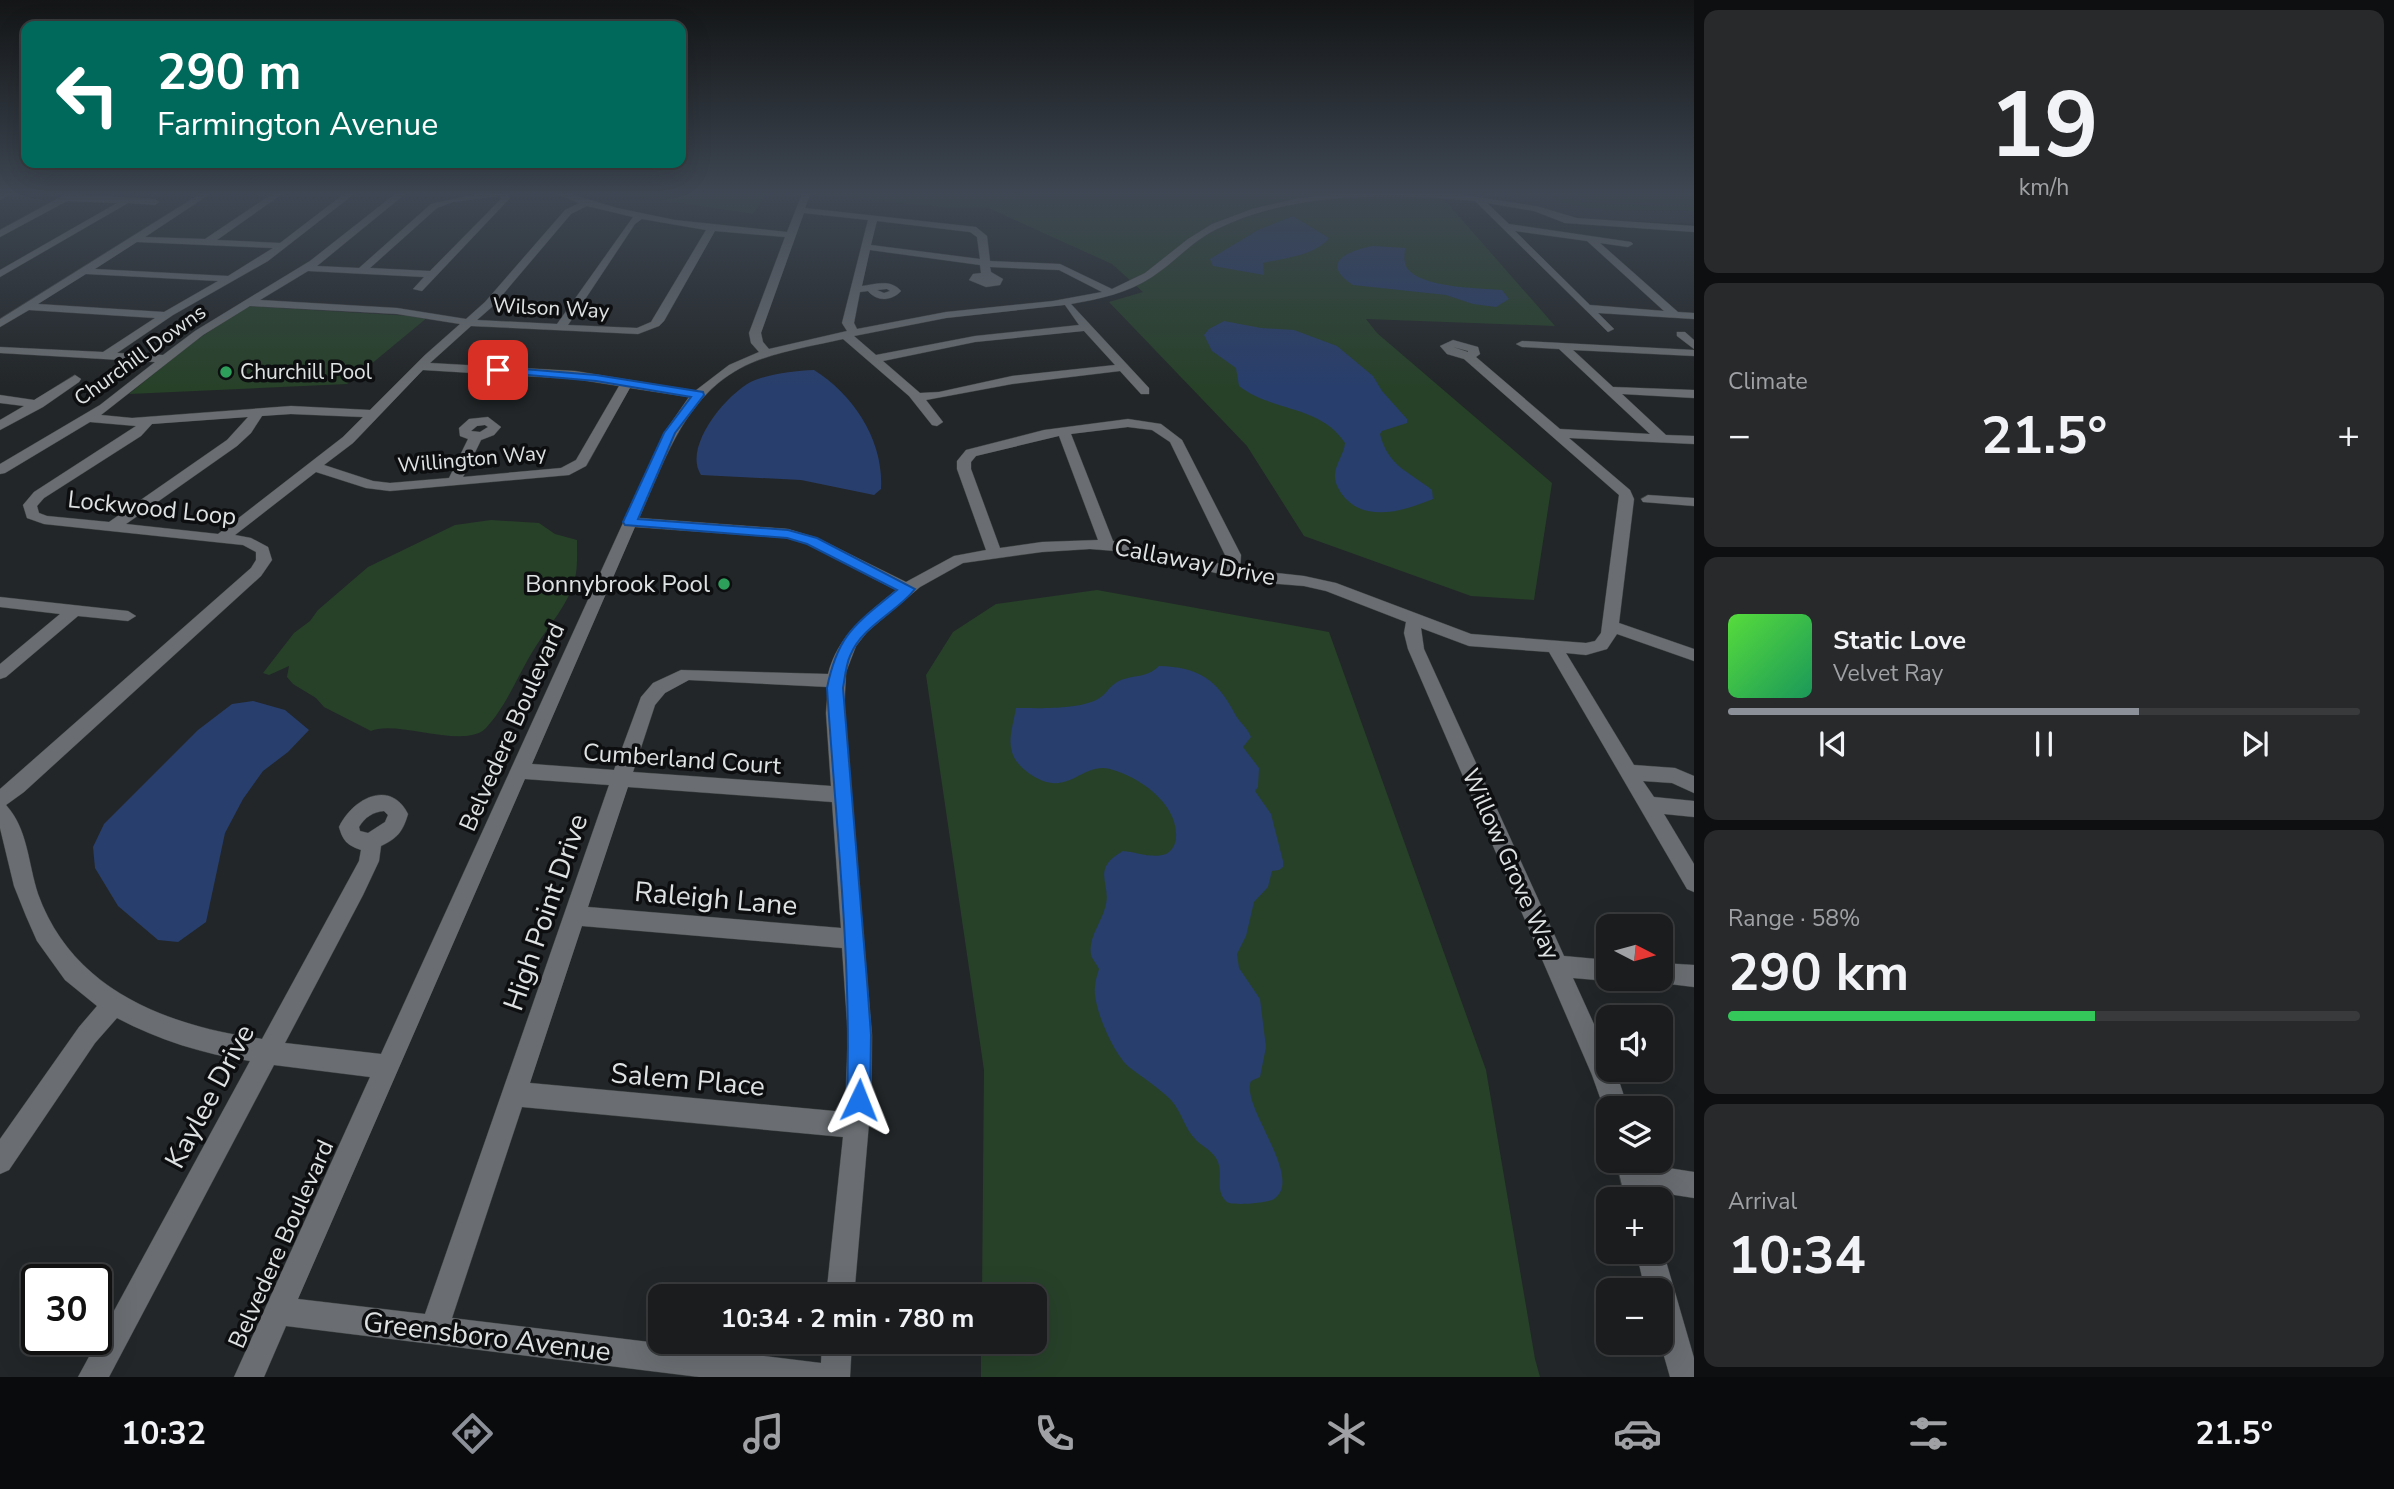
<!DOCTYPE html>
<meta charset="utf-8">
<style>
:root{--surface:#1a1c1e;--page:#27292b;--text:#f1f3f6;--muted:#9fa1a4;--line:#383a3c;--accent:#8c9099}
body{margin:0;font-family:"Nunito Sans",sans-serif;background:var(--page);color:var(--text);height:100vh;display:flex;flex-direction:column;font-size:26px;white-space:nowrap}
*{box-sizing:border-box;margin:0}
p{font-size:23px;color:var(--muted)}
.icon{flex:none;width:38px;height:38px;fill:none;stroke:currentColor;stroke-width:2;stroke-linecap:round;stroke-linejoin:round}
.map{position:relative;flex:1;overflow:hidden}
.details{display:flex;flex-direction:column;gap:10px;padding:10px;background:#0e0f10;width:700px}
.details>*{flex:none}
.top-card{position:absolute;left:21px;top:21px;width:665px;height:147px;border-radius:14px;box-shadow:0 7px 28px #0002,0 0 0 2px var(--line);background:#00695c;color:#fff;overflow:hidden}
.needle{width:46px;rotate:96deg}
.controls{position:absolute;left:1596px;top:914px;display:grid;gap:14px}
.controls a{display:grid;place-items:center;width:77px;height:77px;border-radius:14px;background:var(--surface);box-shadow:0 7px 28px #0002,0 0 0 2px var(--line);font-size:35px}
.speed{position:absolute;left:21px;top:1264px;display:flex;gap:14px;font-size:35px;font-weight:700;text-align:center}
.speed>*{display:grid;place-content:center;width:91px;height:91px;border-radius:50%;background:var(--surface);box-shadow:0 7px 28px #0002,0 0 0 2px var(--line);line-height:1}
.speed .limit{border:4px solid #111;border-radius:10px;background:#fff;color:#111}
.pin{position:absolute;display:grid;place-items:center;width:60px;height:60px;color:#fff;margin:-30px;border-radius:14px;box-shadow:0 4px 10px #0006}
.me{position:absolute;width:77px;margin:-38px;rotate:2deg;stroke-linejoin:round;filter:drop-shadow(0 0 5px #0008)}
.turn{display:flex;align-items:center;gap:24px;height:147px;padding:0 21px;font-size:32px}
.turn .icon{width:91px;height:91px;stroke-width:2.5}
.turn b{display:block;font-size:49px;line-height:60px}
.big{font-size:52px;font-weight:700;line-height:1.1}
.details .widget{flex:1;display:flex;flex-direction:column;justify-content:center;gap:10px;min-width:0;padding:0 24px;border-radius:14px;background:var(--page)}
.details .dial{align-items:center;gap:0}
.dial b{font-size:91px;line-height:1}
.song{display:flex;align-items:center;gap:21px}
.cover{width:84px;height:84px;border-radius:10px;background:linear-gradient(135deg,hsl(110 70% 55%),hsl(150 70% 35%))}
.played{height:7px;border-radius:4px;background:linear-gradient(90deg,var(--accent) 65%,var(--line) 65%)}
.keys{display:flex;justify-content:space-around;direction:ltr}
.heat{display:flex;justify-content:space-between;align-items:center;font-size:38px;direction:ltr}
.charge{height:10px;border-radius:5px;background:linear-gradient(90deg,#34c759 58%,var(--line) 0)}
.trip{position:absolute;left:648px;top:1284px;width:399px;height:70px;border-radius:14px;background:var(--surface);box-shadow:0 7px 28px #0002,0 0 0 2px var(--line);font-weight:700;line-height:70px;text-align:center}
.menu{display:flex;height:112px;justify-content:space-around;align-items:center;background:#0a0b0c;color:var(--muted)}
.menu .icon{width:49px;height:49px}
.menu .active{color:var(--accent)}
.menu b{font-size:32px;color:var(--text)}
main{display:flex;flex:1;min-height:0}
.map>svg:first-child{display:block}
</style>
<main>
<div class="map">
<svg width="1694" height="1377" viewBox="0 0 1694 1377">
<rect width="100%" height="100%" fill="#222628"/>
<path fill="#283137" d="M1506,194H1694V224L1586,219L1517,202Z"/>
<g fill="#274129">
<path d="M622,194H766L753,214Z"/>
<path d="M815,194H1414L1442,197L1555,326L1366,319L1377,333L1552,483L1534,600L1471,596L1304,536L1247,446L1109,302L1143,292L1112,264L986,207L951,208Z"/>
<path d="M1543,194L1589,203L1694,207V211C1646,209 1587,216 1543,194Z"/>
<path d="M1578,194H1688L1694,198V205L1585,200Z"/>
<path d="M247,306L428,317L347,384L129,394L192,343Z"/>
<path d="M491,520L539,523L555,534L577,540C577,552 578,570 574,582C567,606 549,625 536,646C519,672 507,706 486,728C482,732 477,734 472,735C444,741 391,721 371,731L324,707L316,698L293,684L287,677L289,666L269,675L263,673L294,633L310,621L318,610L368,567L455,525Z"/>
<path d="M1097,590L1329,632L1486,1070L1535,1359L1540,1377H981V1342H1034V1297H982L984,1070L926,675L953,632L996,604Z"/>
</g>
<g fill="#283e6c">
<path d="M1293,216L1329,238C1315,256 1284,258 1263,263L1264,275L1213,266L1210,259L1258,230Z"/>
<path d="M1373,246L1405,248C1405,252 1403,262 1407,268C1421,288 1478,288 1502,290L1509,299L1496,307L1473,304L1446,295L1353,285C1319,263 1347,251 1373,246Z"/>
<path d="M1224,321L1261,328L1294,330L1337,346L1373,376L1382,391L1407,419V423L1382,431L1380,434C1388,466 1408,471 1432,490L1433,499C1406,510 1368,523 1345,498C1340,492 1334,483 1335,474C1336,463 1344,454 1345,443C1321,405 1272,412 1239,386L1236,368L1212,351L1204,335L1209,329Z"/>
<path d="M814,370C854,395 884,441 881,489L874,495L801,480L701,475C682,447 728,391 755,380C774,373 795,371 814,370Z"/>
<path d="M1159,666C1198,667 1217,679 1235,714C1239,722 1247,727 1251,737L1243,747L1259,768L1258,787L1255,791L1271,814L1283,861V867L1279,870L1272,871L1268,887L1254,902L1246,936L1237,954L1239,968L1260,999L1266,1047L1260,1077L1251,1081C1240,1106 1305,1178 1274,1199C1268,1203 1232,1206 1227,1202C1213,1190 1225,1172 1216,1158C1211,1150 1202,1146 1196,1140C1184,1128 1182,1112 1171,1100C1158,1087 1143,1078 1129,1067C1114,1054 1097,1015 1095,995C1094,986 1096,978 1099,969C1097,964 1092,959 1091,955C1088,938 1101,923 1105,908C1113,884 1089,870 1123,851C1136,852 1153,859 1166,854C1172,851 1176,844 1176,837C1178,804 1140,777 1110,769C1080,761 1067,803 1026,771C1002,752 1012,732 1016,708C1039,708 1078,710 1098,699C1107,694 1109,686 1119,681C1134,674 1146,679 1159,666Z"/>
<path d="M253,701L285,710L309,730L288,752L263,771L243,799L225,833L206,922L178,942L158,940L118,906L95,868L93,847L104,824L198,730L232,704Z"/>
</g>
<g fill="none" stroke-linecap="round" stroke-linejoin="round">
<g stroke="#3e4243" stroke-width="1">
<g id="minor">
<path d="M0,194H11L0,200Z"/>
<path d="M66,194L155,199L159,202L155,205L128,203L0,277V270L117,203L67,201L0,237V230Z"/>
<path d="M200,194H210L145,237L205,239L272,194H282L217,240L280,243L344,194H354L268,261L173,315L117,353L163,355L195,331L310,261L395,194H405L317,266L359,268L431,204L476,194H508L510,198L422,291L413,289L424,277L308,271L260,300L397,308L466,319L485,302L565,210L579,203L557,194H570L617,208L675,220L787,232L802,194H810L805,208L976,227L987,236L990,261L1060,264L1112,289L1145,273L1188,239L1212,224L1252,209L1295,199L1335,194H1457L1536,206L1577,218L1694,226V232L1565,223L1534,211L1487,203L1509,224L1631,242L1633,244L1628,247L1600,243L1678,312L1694,313V319L1598,313L1614,329L1608,332L1475,201C1391,193 1295,191 1217,229C1192,241 1175,262 1152,277C1128,293 1099,299 1071,304L1149,388V394H1141L1120,371L1012,384L926,400L943,422L937,426L932,425L909,396L843,339C812,346 780,351 751,363C686,391 666,458 639,518L788,529L817,538L906,582L954,556L986,550L957,469V461L966,450L1044,430L1128,419L1161,424L1182,440L1241,555L1240,569L1304,576L1336,583L1471,634L1586,643L1595,641L1601,633L1619,495L1464,359L1447,354L1440,346L1453,340L1478,347L1480,354L1476,357L1560,429L1650,434L1559,349L1522,347L1516,344L1522,341L1694,350V356L1573,350L1613,387L1694,390V398L1622,394L1666,435L1694,436V444L1569,438L1630,490L1634,499L1619,623L1694,649V661L1617,634L1607,649L1586,655L1566,653L1634,765L1675,768L1694,776V793L1672,783L1643,781L1654,797L1694,801V817L1664,814L1694,864V892L1687,889L1549,652L1469,646L1421,628L1424,649L1564,956L1608,960V978H1614L1608,981L1573,978L1608,1055V1069H1615L1628,1108H1608L1607,1117L1592,1075L1408,649L1404,633L1406,622L1326,591L1304,586L1253,582L1129,552L1090,549L1042,552L963,563L920,587L867,632L856,646L846,672L844,713L872,1036L871,1100L854,1297H826L843,1137L522,1107L452,1318L821,1363L822,1342H852L850,1377H699L286,1326L264,1377H234L370,1077L274,1065L109,1377H78L250,1061C203,1054 159,1040 117,1018L95,1043L9,1170L0,1174V1139L79,1027L97,1006L65,980L37,941L26,916L14,886L0,828V789L251,568L256,560V552L243,545L44,524L27,518L23,505L34,492L136,426L90,422L5,473L0,474V464L100,405L155,362L0,353V347L103,352L155,318L29,310L0,327V319ZM500,196L501,199L430,271L370,268L437,208L453,202ZM587,206L633,217L557,324L477,320L493,306L571,214ZM804,213L868,220L842,323L847,331L769,349L763,342L761,333ZM642,219L706,230L651,322L637,328L568,325L635,224ZM877,221L970,232L977,237L980,259L871,245ZM715,231L785,237L749,333L751,343L759,352L729,365L695,391L575,371L430,363L471,326L638,334L659,326L664,321ZM1515,231L1587,241L1664,311L1590,305ZM137,242L273,248L228,276L95,269ZM870,250L980,265L981,273L973,274L969,280L986,287L1000,285L1003,279L991,272L990,267L1059,270L1102,292L1053,301L946,312L857,329L854,323L860,292L868,291C877,302 892,301 901,291C891,279 876,284 862,286ZM86,274L218,281L164,312L38,304ZM887,289L890,291L884,293L877,290ZM1065,305L1079,325L975,336L876,355L854,336L946,318ZM250,306L397,314L460,324L425,355L370,410L291,406L132,418L101,415L203,335ZM1084,331L1115,365L1012,376L939,392L920,393L883,361L975,342ZM1453,347L1468,351V352ZM423,370L575,379L619,386L576,460L561,468L463,477L481,440L494,435L501,427L488,417L469,419L459,428L460,436L468,439L449,478L390,483L373,481L324,465L353,443ZM630,388L689,397L664,433L381,1054L285,1043L363,895L379,861L381,846C398,838 403,831 408,814C390,778 352,799 339,827C343,841 347,845 361,850L359,861L262,1039C168,1026 73,991 38,894C28,864 28,829 6,805L24,792L261,576L272,560L268,547L251,538L235,535L316,472L366,488L390,491L569,475L586,466ZM291,414L363,417L343,437L218,534L126,524L237,446L251,433L262,416ZM248,417L227,440L109,522L47,516L39,513L37,506L44,498L141,436L152,424ZM485,425L488,427L480,432L471,431L477,426ZM1128,427L1152,430L1170,442L1225,555V565L1129,542L1113,541L1071,434ZM1059,436L1098,540L1042,542L1000,548L971,469V462L976,456ZM635,527L787,538L807,544L896,590C866,615 838,635 828,674L681,670L653,683L641,697L614,770L532,764ZM689,680L828,687L826,713L831,786L633,772L655,705L665,693ZM525,779L609,785L425,1314L298,1299ZM628,787L832,802L841,928L588,907ZM384,811L388,815L385,822L368,833L360,831L359,827C365,817 373,812 384,811ZM582,926L842,948L848,1036L845,1112L530,1083Z"/>
<path d="M1677,332H1685L1694,340V349L1677,336Z"/>
<path d="M75,375L81,379L79,382L43,407L0,430V420L24,406L0,403V395L34,400Z"/>
<path d="M1648,495L1694,498V506L1643,502L1641,499Z"/>
<path d="M0,597L128,611L136,616L128,621L78,616L6,677L0,679V664L60,614L0,607Z"/>
<path d="M1661,963L1694,965V987L1653,982L1652,978H1661Z"/>
<path d="M1616,1160H1642L1643,1164L1694,1172V1198L1649,1191L1651,1199H1625Z"/>
<path d="M1661,1244L1694,1358V1377H1670L1660,1342L1661,1290H1645L1636,1251H1661Z"/>
</g>
</g>
<use href="#minor" fill="#6a6e72" fill-rule="evenodd"/>
</g>
<linearGradient id="sky" x2="0" y2="1"><stop stop-color="#131516"/><stop offset="0.5" stop-color="#3e4753"/><stop offset="1" stop-color="#3e4753" stop-opacity="0"/></linearGradient>
<rect width="1694" height="387" fill="url(#sky)"/>
<path fill="#1a73e8" stroke="#114b97" stroke-width="2" d="M498,367L596,375L703,392L704,395L675,433L638,519L788,530L817,538L915,589C896,613 862,626 850,656C846,665 845,677 843,688L867,981L871,1035L870,1100L867,1108L859,1112L851,1108L847,1100C852,963 836,825 827,688C838,633 856,624 897,590L807,544L787,538L625,525L623,522L664,433L691,397L596,381L495,372L493,370Z"/>
<g fill="#2e9e5b" stroke="#0d0e10" stroke-width="2.5">
<circle cx="226" cy="372" r="7"/>
<circle cx="724" cy="584" r="7"/>
</g>
<g text-anchor="middle" stroke-width="7" stroke-linejoin="round" paint-order="stroke">
<g font-size="21" fill="#dfe2e3" stroke="#0d0e10">
<text transform="translate(551 308) rotate(3)" y="7">Wilson Way</text>
<text transform="translate(140 355) rotate(-36)" y="7">Churchill Downs</text>
<text transform="translate(472 459) rotate(-5)" y="7">Willington Way</text>
</g>
<g font-size="21" fill="#dfe2e3" stroke="#0d0e10" text-anchor="start">
<text x="240" y="379">Churchill Pool</text>
</g>
<g font-size="24" fill="#dfe2e3" stroke="#0d0e10">
<text transform="translate(152 508) rotate(6)" y="8">Lockwood Loop</text>
<text transform="translate(1195 562) rotate(11)" y="8">Callaway Drive</text>
<text transform="translate(512 727) rotate(-66)" y="8">Belvedere Boulevard</text>
<text transform="translate(682 759) rotate(4)" y="8">Cumberland Court</text>
<text transform="translate(1511 864) rotate(66)" y="8">Willow Grove Way</text>
<text transform="translate(281 1244) rotate(-66)" y="8">Belvedere Boulevard</text>
</g>
<g font-size="24" fill="#dfe2e3" stroke="#0d0e10" text-anchor="end">
<text x="710" y="592">Bonnybrook Pool</text>
</g>
<g font-size="28" fill="#dfe2e3" stroke="#0d0e10">
<text transform="translate(716 898) rotate(5)" y="10">Raleigh Lane</text>
<text transform="translate(545 912) rotate(-71)" y="10">High Point Drive</text>
<text transform="translate(688 1079) rotate(5)" y="10">Salem Place</text>
<text transform="translate(209 1096) rotate(-62)" y="10">Kaylee Drive</text>
<text transform="translate(487 1336) rotate(7)" y="10">Greensboro Avenue</text>
</g>
</g>
</svg>
<div class="controls">
<a><svg class="needle" viewBox="-14 -14 28 28"><path d="M0-13l5 13h-10z" fill="#e53935"/><path d="M0 13l5-13h-10z" fill="#9fa1a4"/></svg></a>
<a><svg class="icon" aria-label="sound" viewBox="0 0 24 24"><path d="M4 9h4l5-4v14l-5-4H4zM17 9q2 3 0 6"/></svg></a>
<a><svg class="icon" aria-label="layers" viewBox="0 0 24 24"><path d="M12 4l9 5-9 5-9-5zM3 14l9 5 9-5"/></svg></a>
<a>+</a>
<a>−</a>
</div>
<div class="speed"><div class="limit">30</div></div>
<div class="pin" style="left:498px;top:370px;background:#d93025"><svg class="icon" aria-label="arrive" viewBox="0 0 24 24"><path d="M6 21V4h12l-3 4 3 4H6"/></svg></div>
<svg class="me" style="left:859px;top:1100px" viewBox="-20 -20 40 40"><path d="M0-17L14 15 0 8-14 15z" fill="#1a73e8" stroke="#fff" stroke-width="4"/></svg>
<div class="trip">10:34 · 2 min · 780 m</div>
<div class="top-card">
<div class="turn"><svg class="icon" aria-label="left" viewBox="0 0 24 24"><path d="M17 20v-9H6M10 6l-5 5 5 5"/></svg><div><b>290 m</b>Farmington Avenue</div></div>
</div>
</div>
<section class="details">
<div class="widget dial"><b>19</b><p>km/h</p></div>
<div class="widget"><p>Climate</p>
<div class="heat"><a>−</a><b class="big">21.5°</b><a>+</a></div>
</div>
<div class="widget">
<div class="song"><i class="cover"></i><div><b>Static Love</b><p>Velvet Ray</p></div></div>
<div class="played"></div>
<div class="keys"><svg class="icon" aria-label="previous" viewBox="0 0 24 24"><path d="M18 5L8 12l10 7zM5 5v14"/></svg><svg class="icon" aria-label="pause" viewBox="0 0 24 24"><path d="M8 5v14M16 5v14"/></svg><svg class="icon" aria-label="next" viewBox="0 0 24 24"><path d="M6 5l10 7-10 7zM19 5v14"/></svg></div>
</div>
<div class="widget"><p>Range · 58%</p><b class="big">290 km</b><div class="charge"></div></div>
<div class="widget"><p>Arrival</p><b class="big">10:34</b></div>
</section>
</main>
<nav class="menu">
<b>10:32</b>
<svg class="icon active" aria-label="directions" viewBox="0 0 24 24"><path d="M12 3l9 9-9 9-9-9zM9 14v-3h6M13 9l2 2-2 2"/></svg>
<svg class="icon" aria-label="music" viewBox="0 0 24 24"><path d="M9 18V5l10-2v13"/><circle cx="6" cy="18" r="3"/><circle cx="16" cy="16" r="3"/></svg>
<svg class="icon" aria-label="phone" viewBox="0 0 24 24"><path d="M5 4h4l2 5-3 2q2 4 5 5l2-3 5 2v4C11 20 4 13 5 4z"/></svg>
<svg class="icon" aria-label="climate" viewBox="0 0 24 24"><path d="M12 3v18M4 7l16 10M4 17L20 7"/></svg>
<svg class="icon" aria-label="car" viewBox="0 0 24 24"><path d="M5 17H2v-5l4-1 3-4h7l3 4 3 1v5h-3M9 17h6M6 11h13"/><circle cx="7" cy="17" r="2"/><circle cx="17" cy="17" r="2"/></svg>
<svg class="icon" aria-label="filters" viewBox="0 0 24 24"><path d="M4 7h16M4 17h16"/><circle cx="9" cy="7" r="2"/><circle cx="15" cy="17" r="2"/></svg>
<b>21.5°</b>
</nav>
